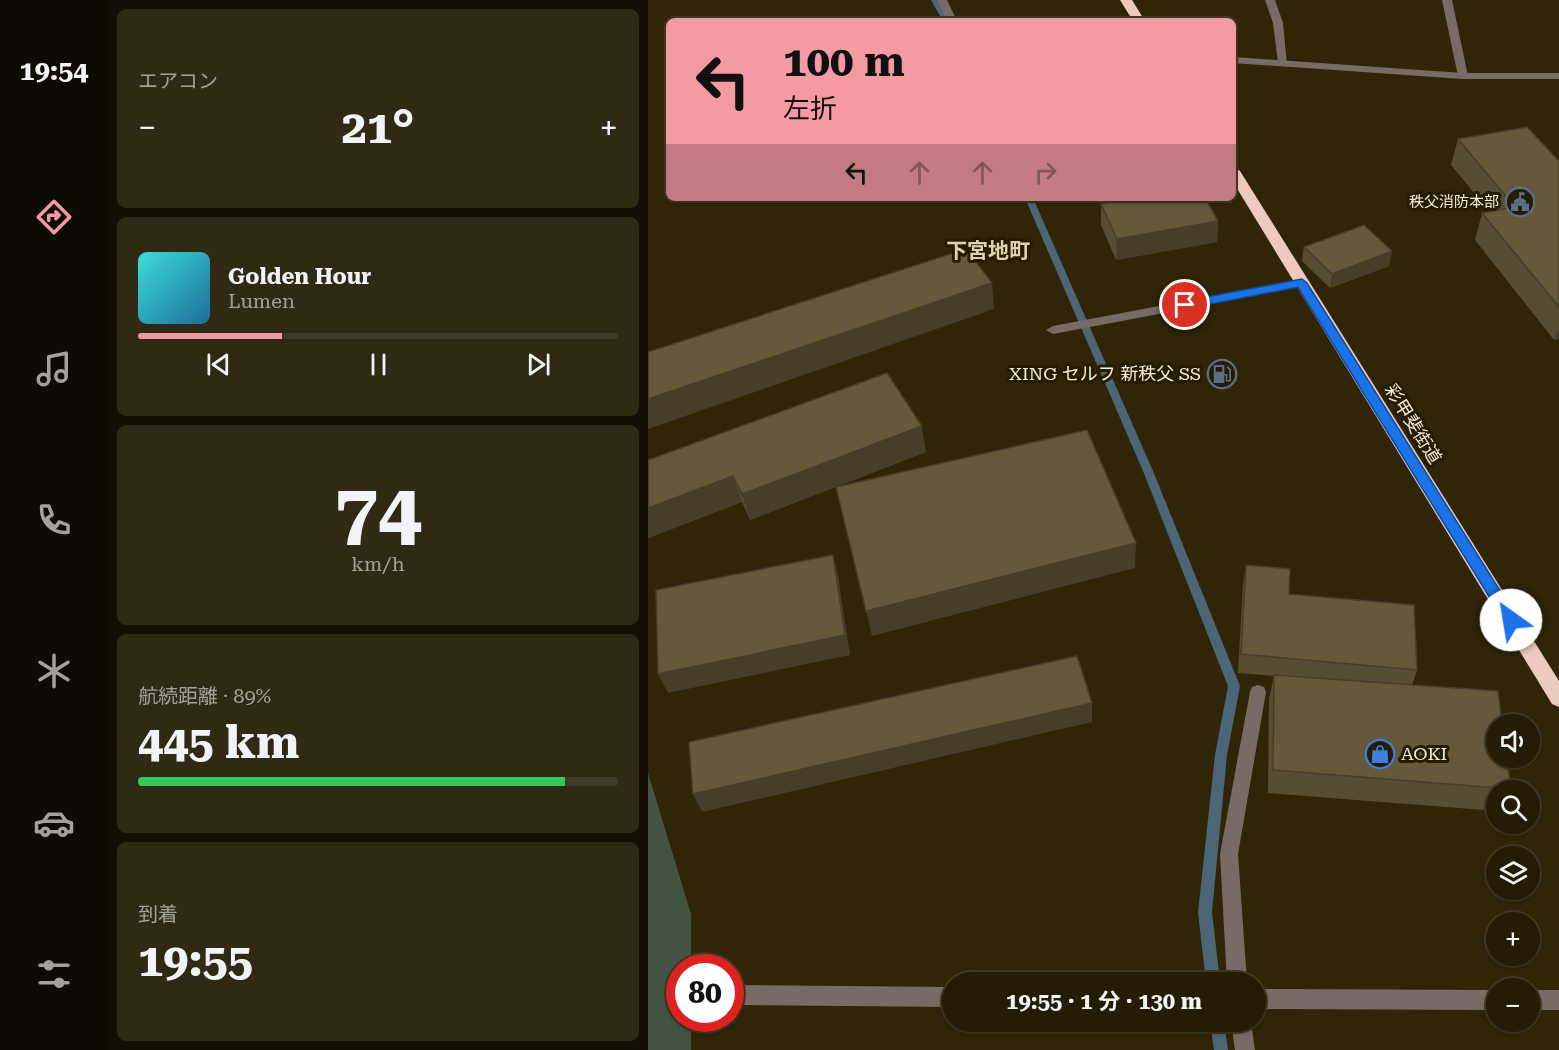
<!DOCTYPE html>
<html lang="ja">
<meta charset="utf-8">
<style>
:root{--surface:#241c04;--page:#302913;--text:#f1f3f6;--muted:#a3a19a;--line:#413a26;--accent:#f49aa2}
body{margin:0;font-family:"Roboto Serif","Noto Sans JP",serif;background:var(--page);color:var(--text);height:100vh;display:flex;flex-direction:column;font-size:22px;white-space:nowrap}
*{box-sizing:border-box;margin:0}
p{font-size:20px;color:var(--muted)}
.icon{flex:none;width:33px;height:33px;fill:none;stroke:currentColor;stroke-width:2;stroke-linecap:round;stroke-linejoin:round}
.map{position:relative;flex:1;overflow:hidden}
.sheet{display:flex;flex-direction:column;gap:9px;padding:9px;background:#140f02;width:540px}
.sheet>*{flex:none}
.guide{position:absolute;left:18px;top:18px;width:570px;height:183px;border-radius:9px;box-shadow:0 2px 4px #0004,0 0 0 2px var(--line);background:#f49aa2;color:#111;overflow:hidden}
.fabs{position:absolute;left:838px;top:714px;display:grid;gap:12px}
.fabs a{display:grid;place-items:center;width:54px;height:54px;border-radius:50%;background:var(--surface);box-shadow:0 2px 4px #0004,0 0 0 2px var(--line);font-size:30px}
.speed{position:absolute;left:18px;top:954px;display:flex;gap:12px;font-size:30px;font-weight:700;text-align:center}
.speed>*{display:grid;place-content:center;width:78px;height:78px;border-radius:50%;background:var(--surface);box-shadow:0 2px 4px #0004,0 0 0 2px var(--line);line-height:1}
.speed .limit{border:9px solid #d22;background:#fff;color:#111}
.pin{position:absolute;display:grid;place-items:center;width:51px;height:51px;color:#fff;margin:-26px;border:3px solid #fff;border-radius:50%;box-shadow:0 2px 6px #0007}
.me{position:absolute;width:66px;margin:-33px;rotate:328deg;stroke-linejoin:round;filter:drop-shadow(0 0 4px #0008)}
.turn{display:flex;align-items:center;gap:21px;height:126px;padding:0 18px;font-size:27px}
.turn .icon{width:78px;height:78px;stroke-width:2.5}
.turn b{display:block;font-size:42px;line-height:51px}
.lanes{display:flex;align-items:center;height:57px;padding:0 18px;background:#0003;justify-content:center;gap:30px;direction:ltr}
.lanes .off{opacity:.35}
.big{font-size:45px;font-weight:700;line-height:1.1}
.sheet .tile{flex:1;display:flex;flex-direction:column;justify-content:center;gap:9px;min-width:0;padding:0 21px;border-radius:9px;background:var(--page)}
.sheet .dial{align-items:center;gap:0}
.dial b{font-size:78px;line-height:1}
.song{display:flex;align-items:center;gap:18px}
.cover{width:72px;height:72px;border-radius:9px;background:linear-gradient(135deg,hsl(180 70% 55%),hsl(200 70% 35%))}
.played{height:6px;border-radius:3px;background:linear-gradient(90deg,var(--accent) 30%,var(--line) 30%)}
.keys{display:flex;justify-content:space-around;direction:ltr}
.heat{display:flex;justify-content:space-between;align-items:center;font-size:33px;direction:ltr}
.charge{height:9px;border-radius:4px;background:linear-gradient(90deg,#34c759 89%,var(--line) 0)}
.trip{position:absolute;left:294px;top:972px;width:324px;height:60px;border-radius:30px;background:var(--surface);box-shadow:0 2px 4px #0004,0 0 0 2px var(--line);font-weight:700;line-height:60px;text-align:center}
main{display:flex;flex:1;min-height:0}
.menu{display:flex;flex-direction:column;width:108px;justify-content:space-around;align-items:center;background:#0e0b02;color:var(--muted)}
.menu .icon{width:42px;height:42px}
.menu .on{color:var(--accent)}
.menu b{font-size:27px;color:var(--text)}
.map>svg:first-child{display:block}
</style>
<main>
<nav class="menu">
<b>19:54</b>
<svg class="icon on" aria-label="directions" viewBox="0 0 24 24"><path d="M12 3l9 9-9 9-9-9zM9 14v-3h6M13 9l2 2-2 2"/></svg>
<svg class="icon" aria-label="music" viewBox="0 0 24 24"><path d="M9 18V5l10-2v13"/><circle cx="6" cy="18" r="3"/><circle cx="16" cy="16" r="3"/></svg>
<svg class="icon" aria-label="phone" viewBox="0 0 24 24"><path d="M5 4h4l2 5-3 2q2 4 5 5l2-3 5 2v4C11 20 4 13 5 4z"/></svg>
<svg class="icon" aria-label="climate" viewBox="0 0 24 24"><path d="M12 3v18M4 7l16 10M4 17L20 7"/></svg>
<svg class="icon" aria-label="car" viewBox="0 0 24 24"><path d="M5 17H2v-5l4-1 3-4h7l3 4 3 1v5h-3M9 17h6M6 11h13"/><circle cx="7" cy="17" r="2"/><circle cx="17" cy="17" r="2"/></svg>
<svg class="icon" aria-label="filters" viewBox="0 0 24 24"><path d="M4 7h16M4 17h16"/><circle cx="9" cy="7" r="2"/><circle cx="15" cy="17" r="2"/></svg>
</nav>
<section class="sheet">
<div class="tile"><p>エアコン</p>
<div class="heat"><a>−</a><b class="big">21°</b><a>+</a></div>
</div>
<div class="tile">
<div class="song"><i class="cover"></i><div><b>Golden Hour</b><p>Lumen</p></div></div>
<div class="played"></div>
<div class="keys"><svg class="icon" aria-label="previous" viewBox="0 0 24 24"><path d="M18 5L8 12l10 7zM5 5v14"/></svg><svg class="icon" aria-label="pause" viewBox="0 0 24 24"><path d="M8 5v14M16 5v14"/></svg><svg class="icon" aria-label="next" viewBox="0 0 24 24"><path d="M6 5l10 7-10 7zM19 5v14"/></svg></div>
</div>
<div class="tile dial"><b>74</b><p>km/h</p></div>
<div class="tile"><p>航続距離 · 89%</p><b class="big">445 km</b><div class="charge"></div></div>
<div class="tile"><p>到着</p><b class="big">19:55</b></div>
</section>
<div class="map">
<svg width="911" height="1050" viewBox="0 0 911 1050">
<rect width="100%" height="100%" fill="#302506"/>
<path fill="#435342" d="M0,773L43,914V967L32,968V1018L43,1019V1050H0Z"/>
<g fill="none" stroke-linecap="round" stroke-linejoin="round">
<g fill="#4b6677" fill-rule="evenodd">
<path d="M283,0H289L301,21H295Z"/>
<path d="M377,198H385L505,471L592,686L579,755L564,912L572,982H558L550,912L567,755L580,686L495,471Z"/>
<path d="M562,1022H576L580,1050H566Z"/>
</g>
<g fill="#786b66" fill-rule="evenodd">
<path d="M289,0H299L309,21H299Z"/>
<path d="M617,0H627L635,23L639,65L630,63L625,23Z"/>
<path d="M794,0H804L820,76L819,78L810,76Z"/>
<path d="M654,279L658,280L660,283L658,286L405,334L398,330L405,326Z"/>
</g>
<g fill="#786b66" fill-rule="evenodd">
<path d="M585,57L815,73H911V79H815L585,63Z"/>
<path d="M610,685L616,687L618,692L590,854L599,982H579L572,854L602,692L604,687Z"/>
<path d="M82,985L304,987V1007L82,1005Z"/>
<path d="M608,989L849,990V1010L608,1009Z"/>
<rect x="882" y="990" width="29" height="20"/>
<path d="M583,1022H603L607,1050H587Z"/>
</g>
<g fill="#eccabe" fill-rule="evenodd">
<path d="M472,0H484L497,21H485Z"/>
<path d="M585,167L592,171L911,681V707L904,704L585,182Z"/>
</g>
</g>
<g fill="#574d32">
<path d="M810,139L911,161V339L906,340L827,240L834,213L842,212L803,165Z"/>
<path d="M453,204L570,221L569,242L468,260L453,225Z"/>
<path d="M656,247L741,266L682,288L654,261Z"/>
<path d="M278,452L102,520L94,502L0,538V460Z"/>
<path d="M598,565L641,594L769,670L764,685L863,789L862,790H849V811L620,793L621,699L626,676L590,673L595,585Z"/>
</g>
<g fill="#473e29">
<path d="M570,221L569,242L468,260L469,239Z"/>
<path d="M744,251L741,266L682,288L684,274Z"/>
<path d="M344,283L346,309L0,429V399Z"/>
<path d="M911,327V339L906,340Z"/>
<path d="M274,426L278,452L102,520L94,494Z"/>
<path d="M85,476L94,502L0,538V508Z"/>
<path d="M488,543L487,568L224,636L218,611Z"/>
<path d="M185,555L190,575L202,655L20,693L10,674Z"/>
<path d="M444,703V722L54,812L45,794Z"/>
</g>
<g fill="#65593a" stroke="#473e29" stroke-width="1.5">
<path d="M879,127L911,161V307L834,213L867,207L810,139Z"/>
<path d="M489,198H557L570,221L469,239L453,204Z"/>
<path d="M716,225L744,251L684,274L656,247Z"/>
<path d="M318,249L344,283L0,399V352Z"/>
<path d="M239,373L274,426L94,494L85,476L0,508V460Z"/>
<path d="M439,430L488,543L218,611L188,487Z"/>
<path d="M185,555L197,635L10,674L8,590Z"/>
<path d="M598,565L642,569L641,594L766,605L769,670L593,654Z"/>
<path d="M429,656L444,703L45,794L41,742Z"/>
<path d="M626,675L850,691L854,724H849V758H859L863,789L625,770Z"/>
</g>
<path fill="#1a73e8" stroke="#114b97" stroke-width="1.5" d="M654,279L659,283L868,616L870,620L868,624H858L650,287L537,309L531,305L537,301Z"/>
<defs>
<g id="civic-ring" transform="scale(1.5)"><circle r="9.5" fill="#261c00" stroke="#5c6f8a" stroke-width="1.5"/><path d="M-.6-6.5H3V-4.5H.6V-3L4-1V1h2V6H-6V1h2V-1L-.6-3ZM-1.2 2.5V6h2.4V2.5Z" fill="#5c6f8a"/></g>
<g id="fuel-ring" transform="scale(1.5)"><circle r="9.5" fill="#261c00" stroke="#5c6f8a" stroke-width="1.5"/><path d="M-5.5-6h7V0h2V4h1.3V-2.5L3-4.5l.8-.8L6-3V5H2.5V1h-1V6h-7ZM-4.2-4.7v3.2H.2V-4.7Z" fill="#5c6f8a"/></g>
<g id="shop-ring" transform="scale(1.5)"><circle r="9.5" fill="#261c00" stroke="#3f7fe0" stroke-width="1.5"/><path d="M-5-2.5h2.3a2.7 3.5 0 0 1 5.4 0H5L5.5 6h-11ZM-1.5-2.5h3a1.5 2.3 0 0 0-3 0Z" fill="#3f7fe0"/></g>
</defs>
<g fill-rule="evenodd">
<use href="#civic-ring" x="872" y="202"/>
<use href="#fuel-ring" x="574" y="374"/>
<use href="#shop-ring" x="732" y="754"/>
</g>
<g text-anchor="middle" stroke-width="6" stroke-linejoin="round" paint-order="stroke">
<g font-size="15" fill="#f4eedc" stroke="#261c00" text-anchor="end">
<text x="851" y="207">秩父消防本部</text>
</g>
<g font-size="18" fill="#f4eedc" stroke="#261c00" text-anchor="end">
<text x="553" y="380">XING セルフ 新秩父 SS</text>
<text x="753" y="760" text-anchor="start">AOKI</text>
</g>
<g font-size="18" fill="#f4eedc" stroke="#261c00">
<text transform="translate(765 424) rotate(58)" y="6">彩甲斐街道</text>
</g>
<g font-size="21" font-weight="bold" fill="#dfd2af" stroke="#261c00">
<text x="340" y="258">下宮地町</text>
</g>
</g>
</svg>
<div class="fabs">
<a><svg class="icon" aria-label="sound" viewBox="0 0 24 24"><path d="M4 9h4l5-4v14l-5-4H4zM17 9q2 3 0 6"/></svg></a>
<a><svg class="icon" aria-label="search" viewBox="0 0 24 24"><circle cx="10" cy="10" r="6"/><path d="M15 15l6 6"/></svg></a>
<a><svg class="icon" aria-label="layers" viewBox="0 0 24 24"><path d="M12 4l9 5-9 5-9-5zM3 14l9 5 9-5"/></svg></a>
<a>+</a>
<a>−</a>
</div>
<div class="speed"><div class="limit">80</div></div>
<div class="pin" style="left:537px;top:305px;background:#d93025"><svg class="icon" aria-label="arrive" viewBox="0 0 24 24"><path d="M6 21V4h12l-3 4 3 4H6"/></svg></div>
<svg class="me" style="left:863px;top:620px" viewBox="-20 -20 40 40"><circle r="19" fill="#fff"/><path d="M0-13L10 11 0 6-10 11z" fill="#1a73e8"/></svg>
<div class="trip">19:55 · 1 分 · 130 m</div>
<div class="guide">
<div class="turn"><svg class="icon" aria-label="left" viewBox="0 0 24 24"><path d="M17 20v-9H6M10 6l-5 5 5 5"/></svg><div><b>100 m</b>左折</div></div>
<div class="lanes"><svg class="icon" aria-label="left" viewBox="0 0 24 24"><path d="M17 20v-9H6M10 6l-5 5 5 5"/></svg><svg class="icon off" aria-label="ahead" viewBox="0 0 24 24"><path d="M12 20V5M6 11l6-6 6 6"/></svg><svg class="icon off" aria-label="ahead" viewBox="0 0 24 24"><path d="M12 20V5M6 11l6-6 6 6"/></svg><svg class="icon off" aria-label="right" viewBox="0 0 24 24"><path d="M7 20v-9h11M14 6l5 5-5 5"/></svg></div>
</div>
</div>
</main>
